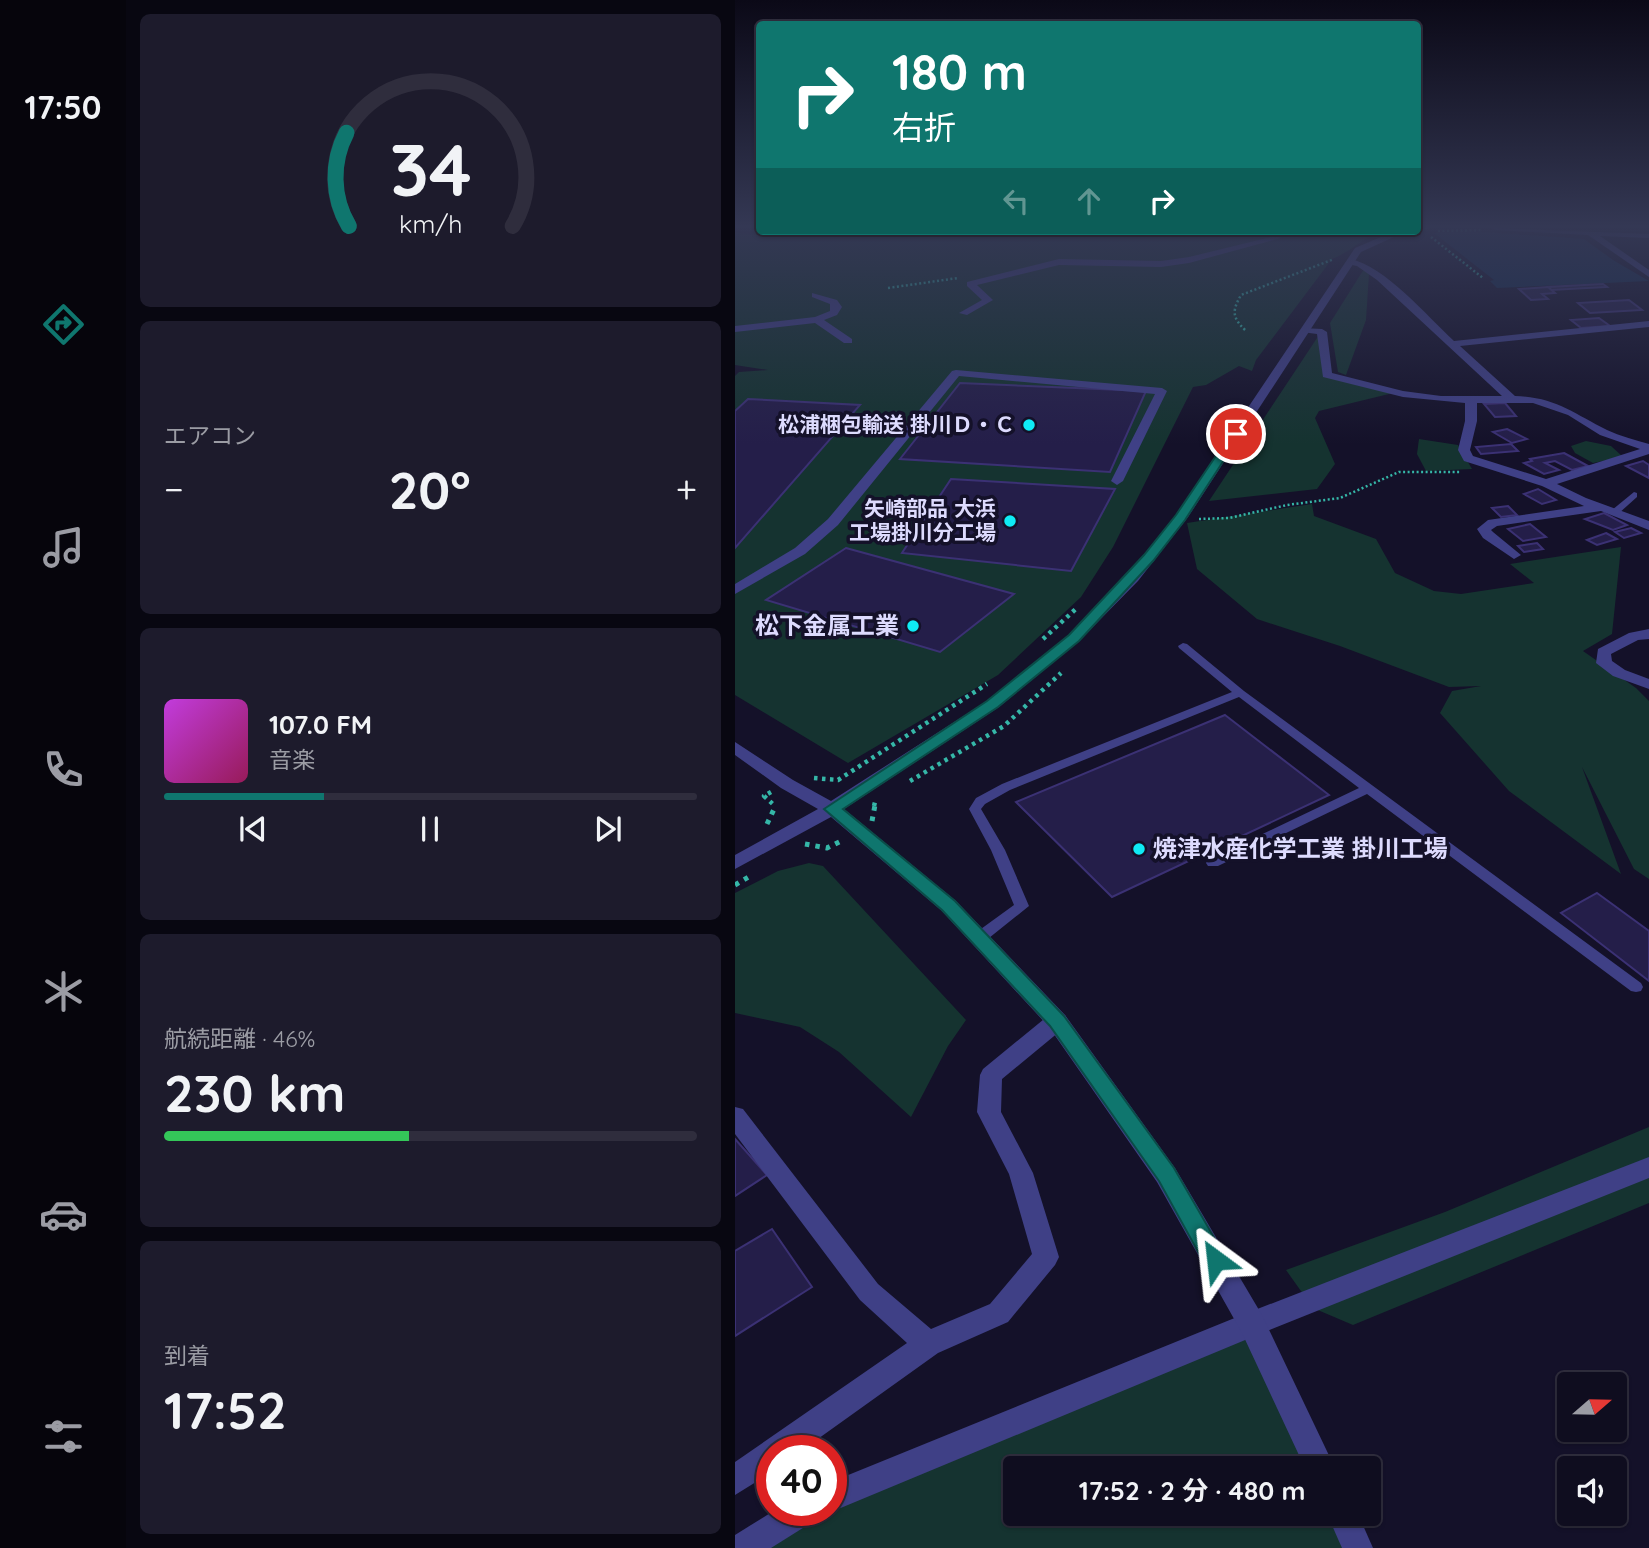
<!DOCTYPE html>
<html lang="ja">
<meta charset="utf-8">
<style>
:root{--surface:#0f0d1f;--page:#1d1b2c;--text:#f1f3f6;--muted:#9b9ca4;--line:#2f2d3d;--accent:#0f766e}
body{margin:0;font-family:Quicksand,"Noto Sans JP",sans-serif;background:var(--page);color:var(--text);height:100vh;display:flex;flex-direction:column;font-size:26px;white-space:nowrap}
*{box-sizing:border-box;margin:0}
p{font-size:23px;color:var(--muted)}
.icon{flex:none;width:38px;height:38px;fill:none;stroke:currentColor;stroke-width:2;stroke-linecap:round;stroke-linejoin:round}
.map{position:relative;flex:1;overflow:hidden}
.side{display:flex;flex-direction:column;gap:14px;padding:14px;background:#080711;width:609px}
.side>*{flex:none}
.hud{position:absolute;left:21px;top:21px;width:665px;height:214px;border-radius:7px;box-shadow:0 2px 5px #0004,0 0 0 2px var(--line);background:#0f766e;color:#fff;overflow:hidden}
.needle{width:46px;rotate:70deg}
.fabs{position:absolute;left:822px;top:1372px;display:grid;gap:14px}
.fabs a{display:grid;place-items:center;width:70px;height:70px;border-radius:7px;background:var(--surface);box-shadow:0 2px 5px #0004,0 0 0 2px var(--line);font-size:35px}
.speed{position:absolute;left:21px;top:1435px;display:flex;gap:14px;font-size:35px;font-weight:700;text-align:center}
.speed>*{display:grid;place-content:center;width:91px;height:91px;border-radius:50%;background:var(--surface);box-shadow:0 2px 5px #0004,0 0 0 2px var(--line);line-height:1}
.speed .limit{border:10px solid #d22;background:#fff;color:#111}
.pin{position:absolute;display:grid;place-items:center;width:60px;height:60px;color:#fff;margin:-30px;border:4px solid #fff;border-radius:50%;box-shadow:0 2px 7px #0007}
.me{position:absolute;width:77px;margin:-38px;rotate:330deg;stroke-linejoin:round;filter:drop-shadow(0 0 5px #0008)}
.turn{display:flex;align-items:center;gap:24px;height:147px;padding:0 21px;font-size:32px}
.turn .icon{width:91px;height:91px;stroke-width:2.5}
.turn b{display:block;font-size:49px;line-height:60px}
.lanes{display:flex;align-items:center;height:66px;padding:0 21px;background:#0003;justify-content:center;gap:35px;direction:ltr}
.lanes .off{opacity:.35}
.big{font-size:52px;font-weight:700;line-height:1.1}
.side .tile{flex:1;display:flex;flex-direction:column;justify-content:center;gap:10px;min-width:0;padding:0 24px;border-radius:10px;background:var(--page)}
.side .dial{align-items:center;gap:0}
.dial svg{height:182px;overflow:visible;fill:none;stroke:var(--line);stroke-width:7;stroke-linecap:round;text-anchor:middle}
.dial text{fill:var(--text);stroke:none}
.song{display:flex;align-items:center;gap:21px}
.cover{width:84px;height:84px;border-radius:10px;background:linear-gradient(135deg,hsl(290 70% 55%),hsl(330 70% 35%))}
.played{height:7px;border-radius:4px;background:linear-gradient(90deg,var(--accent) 30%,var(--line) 30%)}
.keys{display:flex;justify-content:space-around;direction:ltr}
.heat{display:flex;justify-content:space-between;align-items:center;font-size:38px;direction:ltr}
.charge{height:10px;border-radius:5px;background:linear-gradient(90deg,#34c759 46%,var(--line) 0)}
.trip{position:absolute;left:268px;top:1456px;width:378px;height:70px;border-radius:7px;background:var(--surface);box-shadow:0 2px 5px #0004,0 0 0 2px var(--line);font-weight:700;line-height:70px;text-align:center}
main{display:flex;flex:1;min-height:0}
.tabs{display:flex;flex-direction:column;width:126px;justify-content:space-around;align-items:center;background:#06050c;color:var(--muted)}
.tabs .icon{width:49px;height:49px}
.tabs .active{color:var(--accent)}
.tabs b{font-size:32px;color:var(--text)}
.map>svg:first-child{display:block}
</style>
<main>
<nav class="tabs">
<b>17:50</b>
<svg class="icon active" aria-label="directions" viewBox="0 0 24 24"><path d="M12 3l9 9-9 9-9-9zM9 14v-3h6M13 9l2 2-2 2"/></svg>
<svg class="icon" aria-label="music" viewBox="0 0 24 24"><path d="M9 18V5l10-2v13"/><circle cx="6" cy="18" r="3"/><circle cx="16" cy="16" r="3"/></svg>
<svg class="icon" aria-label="phone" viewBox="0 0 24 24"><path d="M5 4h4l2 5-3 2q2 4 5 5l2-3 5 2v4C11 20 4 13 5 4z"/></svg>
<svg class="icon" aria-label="climate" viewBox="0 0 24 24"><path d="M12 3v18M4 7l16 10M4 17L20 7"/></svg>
<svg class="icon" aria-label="car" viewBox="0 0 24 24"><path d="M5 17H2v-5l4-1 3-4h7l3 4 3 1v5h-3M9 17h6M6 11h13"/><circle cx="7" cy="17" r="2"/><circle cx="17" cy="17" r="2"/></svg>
<svg class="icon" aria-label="filters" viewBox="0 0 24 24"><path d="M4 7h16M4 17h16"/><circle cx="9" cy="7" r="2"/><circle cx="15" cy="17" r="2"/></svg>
</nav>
<section class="side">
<div class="tile dial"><svg viewBox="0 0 100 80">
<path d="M14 69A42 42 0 1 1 86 69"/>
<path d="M14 69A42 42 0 0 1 13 28" stroke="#0f766e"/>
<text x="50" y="56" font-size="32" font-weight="700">34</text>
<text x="50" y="72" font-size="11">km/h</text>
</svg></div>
<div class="tile"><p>エアコン</p>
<div class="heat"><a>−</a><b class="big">20°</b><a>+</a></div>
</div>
<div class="tile">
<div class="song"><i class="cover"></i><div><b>107.0 FM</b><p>音楽</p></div></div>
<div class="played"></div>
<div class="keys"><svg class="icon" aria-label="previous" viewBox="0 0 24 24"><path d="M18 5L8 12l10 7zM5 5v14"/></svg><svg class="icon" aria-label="pause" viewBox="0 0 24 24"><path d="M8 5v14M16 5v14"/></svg><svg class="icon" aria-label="next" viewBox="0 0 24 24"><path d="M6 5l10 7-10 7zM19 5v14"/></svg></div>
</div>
<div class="tile"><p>航続距離 · 46%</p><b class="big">230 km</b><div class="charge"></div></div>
<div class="tile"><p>到着</p><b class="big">17:52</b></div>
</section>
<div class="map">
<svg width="914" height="1548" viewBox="0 0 914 1548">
<rect width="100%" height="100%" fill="#141129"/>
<g fill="#153330">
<path d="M29,231H181C209,239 242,238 269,231H568L569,235C596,238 623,231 650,231C629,236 616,252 597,259L521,360L517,371L504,366L471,385L458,387L378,547L346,597L263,675L113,763L0,695V376L4,372L33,370L0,365V232L15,235Z"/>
<path d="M629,269L634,274L631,320L611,375L603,372L595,323Z"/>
<path d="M584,335L590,376L658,393L584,411L580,418L600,464L582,489L474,501Z"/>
<path d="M684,439L723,445L737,469L691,471L682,454Z"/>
<path d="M851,441L876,446L888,457L858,463L840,453L836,446Z"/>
<path d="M577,504L579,516L641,539L660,573L699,591L726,594L799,583L775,564L886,547L877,634L848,651L901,688L914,701V879L899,869L847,767L886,874L774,791L705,713L717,691L746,686L714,687L605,646L522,619L462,569L452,523Z"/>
<path d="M74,863L88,866L231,1020L213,1046L176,1117L104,1052L65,1027L0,1013V893L43,871Z"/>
<path d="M914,1127V1203L618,1325L578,1308L551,1270L710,1212Z"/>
<path d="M517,1324L551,1408L582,1468H280V1514H605L622,1548H31L94,1510Z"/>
</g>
<path fill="#112b4d" d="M734,231L849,239L878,260L914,281L762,288L755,281L759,280L699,233Z"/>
<g fill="#241e49" stroke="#3b3174" stroke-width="2">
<path d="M868,284L872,287L816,290L813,287Z"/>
<path d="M813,287L820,293L807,294L813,299L796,300L784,289Z"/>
<path d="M894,300L907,310L855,313L843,303Z"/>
<path d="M864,318L875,326L846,328L836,320Z"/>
<path d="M225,383L411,391L375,472L165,459Z"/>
<path d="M13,399L125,405L0,548V411Z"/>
<path d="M770,403L781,416L760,417L749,404Z"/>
<path d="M772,429L792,439L777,443L758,432Z"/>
<path d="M776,444L783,451L746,454L741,447Z"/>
<path d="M829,453L853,466L837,470L820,461L810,463L824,470L809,474L789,463L797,461L795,459Z"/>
<path d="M908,461L914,465V478L891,466Z"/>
<path d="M216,479L380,489L336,571L167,553Z"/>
<path d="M803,489L821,500L807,504L789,494Z"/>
<path d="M773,506L782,515L766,517L757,508Z"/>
<path d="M869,513L892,525L878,530L850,519Z"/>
<path d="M795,524L811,537L788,541L773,529Z"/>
<path d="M896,528L906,533L889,538L880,532Z"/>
<path d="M871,533L882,539L862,545L852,540Z"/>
<path d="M802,543L808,549L789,552L783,546Z"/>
<path d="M111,548L279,594L205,652L31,600Z"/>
<path d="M490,715L594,795L377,897L281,802Z"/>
<path d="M862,893L914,931V981L826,913Z"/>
<path d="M0,1139L32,1175L0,1196Z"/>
<path d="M37,1229L77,1287L0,1336V1251Z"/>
</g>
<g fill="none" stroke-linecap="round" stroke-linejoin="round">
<g stroke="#35b7a8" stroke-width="2.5" stroke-dasharray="2 2.5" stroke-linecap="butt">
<path d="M703,231L747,230"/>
<path d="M696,237L748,278"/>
<path d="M153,288L223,278"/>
<path d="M510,330C497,317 497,311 506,295L599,259"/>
<path d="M464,519L494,518L552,505L605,498L664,472H726"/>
</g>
<g stroke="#35b7a8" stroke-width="4.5" stroke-dasharray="3.5 4.5" stroke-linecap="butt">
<path d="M308,639L343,607"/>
<path d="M79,778L103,780L252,684"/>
<path d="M175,781L269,726L326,673"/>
<path d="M36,792L29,796L40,806"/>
<path d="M139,806L140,802"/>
</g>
<g stroke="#35b7a8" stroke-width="5" stroke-dasharray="4.5 6" stroke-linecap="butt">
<path d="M137,821L140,805"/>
<path d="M32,824L41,805"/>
<path d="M70,844L92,848L108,840"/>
<path d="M0,885L17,875"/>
</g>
<g fill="#3f4086" fill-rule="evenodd">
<path d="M899,492L902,493V497L883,514H877V510Z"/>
<path d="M448,643L452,644L509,691L906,983L908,987L906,991L901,992L896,991L632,794L483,866H473L471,863L473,860L624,788L504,697L275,790L250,804L246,809L270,850L294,906L249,942H239L237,938L239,934L279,905L256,850L234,809L241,798L267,784L497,692L444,648L443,646Z"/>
</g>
<g fill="#3f4086" fill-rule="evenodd">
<path d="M512,231L538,232L546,238L454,263L426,267L324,265L242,285L258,300L232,315L224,313L247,300L232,286V282L324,259L426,261L454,257L536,237Z"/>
<path d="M615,259C650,266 692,316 719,341L914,321V327L725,346L780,396C820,397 838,413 872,430C885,436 900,440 914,444V454L822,484L851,498L914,521V530L866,511L762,526L756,530L758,532L786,555L779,559L748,538L742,529L753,520L849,506L807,486L729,461L723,450L730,421V403L668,397L588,377L582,334L567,332V328L587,329L592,332L597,373L668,391L706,396H767L642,280L622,266L612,264ZM742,403H798L833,415L865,435L905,449L811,479L738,456L735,450L742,421Z"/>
<path d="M77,293L102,300L107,307L102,315L89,320L117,339V343H109L80,323L0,332V326L80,317L95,311V304L77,297Z"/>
<path d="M914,629V639L903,640L876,654L877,661L890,670L914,679V689L878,676L861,663L863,649L894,633Z"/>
<path d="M322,1013L330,1015L333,1021L330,1027L267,1079L266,1112L298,1173L324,1257L320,1265L273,1322L203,1353L66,1451H37V1472L0,1495V1462L172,1343L125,1300L0,1134V1107L8,1109L143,1284L196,1329L255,1304L297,1254L274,1174L242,1112L245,1075L248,1069L314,1015Z"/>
<path d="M914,1157V1178L527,1333L96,1512L92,1510H96V1482L507,1315Z"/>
<path d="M40,1510H83L79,1521L36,1548H0V1535Z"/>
</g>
<g fill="#3f4086" fill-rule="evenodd">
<path d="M682,228H697L682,231H680Z"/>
<path d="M757,228L914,234V238L865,236L914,270V277L853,235L761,230Z"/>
<path d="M660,231H672L626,252L453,517L403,581L344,641L264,707L109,809L221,901L330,1015L440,1168L527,1315L600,1468H570L507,1333L422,1182L314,1027L207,911L96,817L0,869V855L83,809L46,788L0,755V742L58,780L96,801L252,701L334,635L393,575L441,515L620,248Z"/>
<path d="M221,370L427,388L432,391L388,481L382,485L376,481L420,394L224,376L103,525L70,554L0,594V584L60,548L93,519L217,371Z"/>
<path d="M592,1514H623L638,1548H607Z"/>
</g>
</g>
<linearGradient id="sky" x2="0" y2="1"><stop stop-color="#0b0917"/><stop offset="0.51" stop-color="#343854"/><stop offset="1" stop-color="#343854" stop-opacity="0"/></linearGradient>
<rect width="914" height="444" fill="url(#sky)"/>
<path fill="#0f766e" stroke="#0a4d48" stroke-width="2" d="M497,432L506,434L450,520L418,561L344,641L263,707L108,809L220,901L329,1016L439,1168L492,1260L489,1268L481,1271L472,1268L424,1181L315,1026L207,910L89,809L252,701L334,635L409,555L441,515Z"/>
<g fill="#0febf5" stroke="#141129" stroke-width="2.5">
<circle cx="294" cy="425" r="7"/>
<circle cx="275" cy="521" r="7"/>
<circle cx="178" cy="626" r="7"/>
<circle cx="404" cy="849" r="7"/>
</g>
<g text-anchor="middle" stroke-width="7" stroke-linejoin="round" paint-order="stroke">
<g font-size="21" font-weight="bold" fill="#dddbfe" stroke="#141129" text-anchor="end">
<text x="280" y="432">松浦梱包輸送 掛川Ｄ・Ｃ</text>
<text x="261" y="516">矢崎部品 大浜<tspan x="261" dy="24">工場掛川分工場</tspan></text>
</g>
<g font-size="24" font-weight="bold" fill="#dddbfe" stroke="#141129" text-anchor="end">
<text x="164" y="634">松下金属工業</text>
<text x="418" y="857" text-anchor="start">焼津水産化学工業 掛川工場</text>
</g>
</g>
</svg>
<div class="fabs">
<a><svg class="needle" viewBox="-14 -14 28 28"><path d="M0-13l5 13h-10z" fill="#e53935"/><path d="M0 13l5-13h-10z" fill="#9b9ca4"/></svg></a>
<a><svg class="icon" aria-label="sound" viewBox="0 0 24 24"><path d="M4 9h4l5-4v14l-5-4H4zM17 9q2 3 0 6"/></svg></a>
</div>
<div class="speed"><div class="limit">40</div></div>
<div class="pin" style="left:501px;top:434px;background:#d93025"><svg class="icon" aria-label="arrive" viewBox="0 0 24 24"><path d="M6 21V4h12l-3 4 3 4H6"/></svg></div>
<svg class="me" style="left:481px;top:1260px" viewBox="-20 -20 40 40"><path d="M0-17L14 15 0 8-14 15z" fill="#0f766e" stroke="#fff" stroke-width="4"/></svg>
<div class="trip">17:52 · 2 分 · 480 m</div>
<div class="hud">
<div class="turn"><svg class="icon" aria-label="right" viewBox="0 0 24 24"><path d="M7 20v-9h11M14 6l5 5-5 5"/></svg><div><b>180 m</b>右折</div></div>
<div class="lanes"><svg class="icon off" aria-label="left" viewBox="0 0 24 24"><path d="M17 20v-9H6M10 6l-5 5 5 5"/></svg><svg class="icon off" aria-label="ahead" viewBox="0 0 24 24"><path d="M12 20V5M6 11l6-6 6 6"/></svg><svg class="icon" aria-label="right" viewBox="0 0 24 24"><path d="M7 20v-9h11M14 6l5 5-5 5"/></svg></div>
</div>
</div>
</main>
